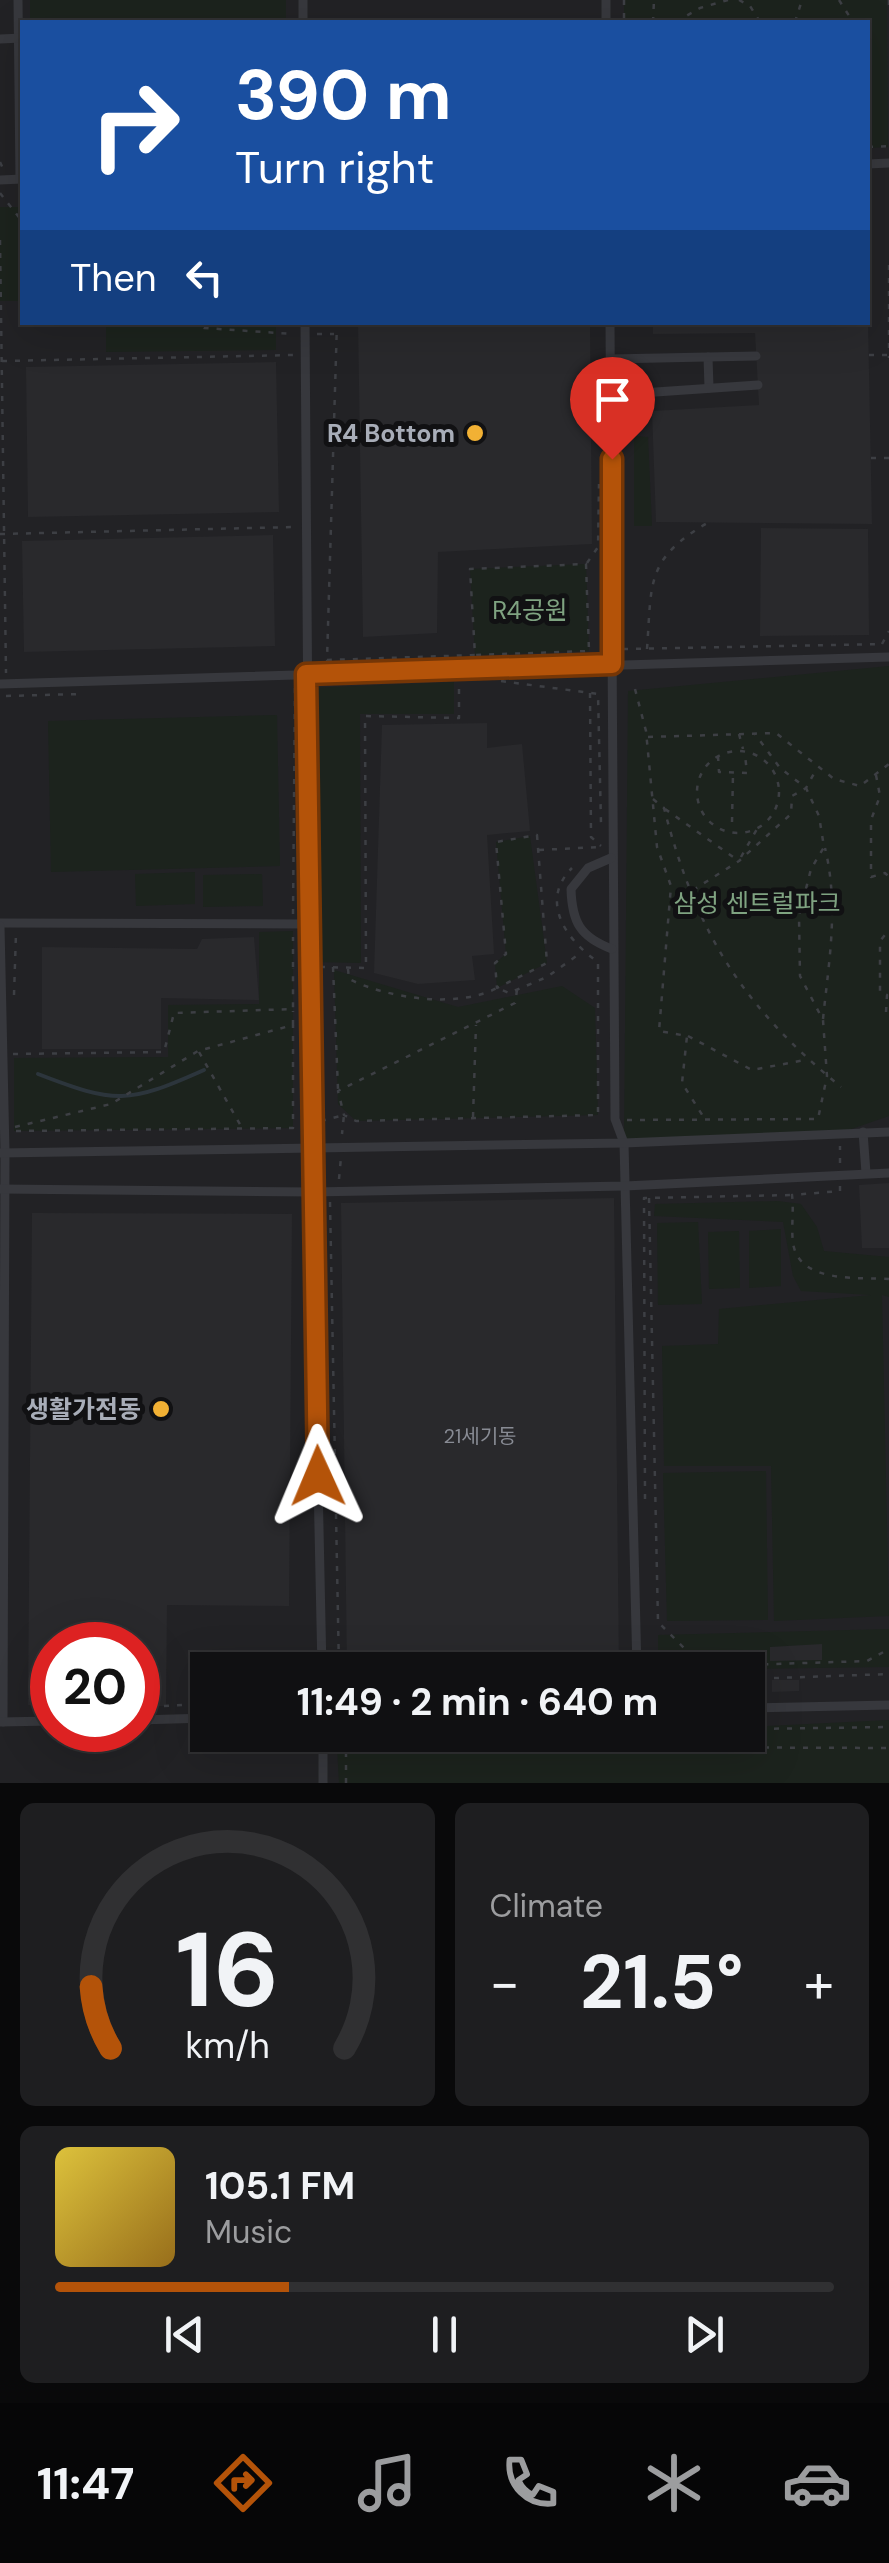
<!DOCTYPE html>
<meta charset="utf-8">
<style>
:root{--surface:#101012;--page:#1e1e20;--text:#f1f3f6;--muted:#9c9d9f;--line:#303032;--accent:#b45309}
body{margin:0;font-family:"DM Sans","Noto Sans KR",sans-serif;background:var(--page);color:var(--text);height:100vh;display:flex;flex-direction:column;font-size:38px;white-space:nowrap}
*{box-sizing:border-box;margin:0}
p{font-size:32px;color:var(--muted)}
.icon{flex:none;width:55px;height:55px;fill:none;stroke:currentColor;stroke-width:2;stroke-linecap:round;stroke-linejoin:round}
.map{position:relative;height:1783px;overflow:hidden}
.panel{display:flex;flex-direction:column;gap:20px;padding:20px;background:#09090a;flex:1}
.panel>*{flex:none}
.guide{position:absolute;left:20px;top:20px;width:850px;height:305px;border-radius:0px;box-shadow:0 10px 40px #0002,0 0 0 2px var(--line);background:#1a4fa0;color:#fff;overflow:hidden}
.speed{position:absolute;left:30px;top:1622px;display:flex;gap:20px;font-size:50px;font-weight:700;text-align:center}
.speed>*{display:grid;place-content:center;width:130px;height:130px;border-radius:50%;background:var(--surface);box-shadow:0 10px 40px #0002,0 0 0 2px var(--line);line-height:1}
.speed .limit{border:15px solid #d22;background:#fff;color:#111}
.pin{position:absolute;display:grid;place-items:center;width:85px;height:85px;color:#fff;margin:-102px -42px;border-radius:50% 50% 50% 0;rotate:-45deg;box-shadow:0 0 10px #0007}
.pin .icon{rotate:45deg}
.me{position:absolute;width:110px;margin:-55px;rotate:359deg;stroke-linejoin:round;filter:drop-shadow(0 0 8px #0008)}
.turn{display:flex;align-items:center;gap:35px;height:210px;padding:0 50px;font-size:45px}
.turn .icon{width:130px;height:130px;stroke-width:2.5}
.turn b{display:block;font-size:70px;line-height:85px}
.then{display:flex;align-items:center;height:95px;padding:0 50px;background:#0003;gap:20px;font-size:38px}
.big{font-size:75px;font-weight:700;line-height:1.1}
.panel .card{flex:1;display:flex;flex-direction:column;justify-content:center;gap:15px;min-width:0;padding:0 35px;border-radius:15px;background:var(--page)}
.panel .dial{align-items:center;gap:0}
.dial svg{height:260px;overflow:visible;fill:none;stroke:var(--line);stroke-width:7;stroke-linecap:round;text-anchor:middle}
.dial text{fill:var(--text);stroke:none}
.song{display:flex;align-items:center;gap:30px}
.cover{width:120px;height:120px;border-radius:15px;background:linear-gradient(135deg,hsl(50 70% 55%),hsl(40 70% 35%))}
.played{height:10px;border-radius:5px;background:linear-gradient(90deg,var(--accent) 30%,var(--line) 30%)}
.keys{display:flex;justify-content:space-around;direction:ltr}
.heat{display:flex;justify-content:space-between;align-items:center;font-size:55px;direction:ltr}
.panel .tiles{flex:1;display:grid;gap:20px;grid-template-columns:1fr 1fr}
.card:last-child{grid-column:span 2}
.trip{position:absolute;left:190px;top:1652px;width:575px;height:100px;border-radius:0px;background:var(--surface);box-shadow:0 10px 40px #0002,0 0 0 2px var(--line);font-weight:700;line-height:100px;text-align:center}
.tab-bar{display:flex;height:160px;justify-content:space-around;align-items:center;background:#060607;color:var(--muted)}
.tab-bar .icon{width:70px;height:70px}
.tab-bar .current{color:var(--accent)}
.tab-bar b{font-size:45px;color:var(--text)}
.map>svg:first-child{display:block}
</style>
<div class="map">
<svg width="889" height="1783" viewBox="0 0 889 1783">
<rect width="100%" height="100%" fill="#161618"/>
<path fill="#222225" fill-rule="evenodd" d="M0,0H889V1783H0ZM22,22H868V322H22ZM52,1645H138V1730H52ZM208,1670H748V1735H208Z"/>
<g fill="#1c231d">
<rect x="30" y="0" width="256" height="22"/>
<path d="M624,0H887L888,147L868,148V22H624Z"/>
<rect x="0" y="207" width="22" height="94"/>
<path d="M106,323H276V350L106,352Z"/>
<path d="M634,436L648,437L652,526H634Z"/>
<path d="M586,564L589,651L475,655L470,569Z"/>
<path d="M889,666V1116L840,1133L624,1143L628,691Z"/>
<path d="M454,682V714H360L361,963L315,962L309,688Z"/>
<path d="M277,715L280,866L51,872L48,721Z"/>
<path d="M530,836L547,963L497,988L495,963L506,954L496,842Z"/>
<path d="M195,872V904L136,906L135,874Z"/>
<path d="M262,874L263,906L203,907V875Z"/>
<path d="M293,931V1128L14,1131V1058L168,1057V1005L259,1004V932Z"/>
<path d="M334,970L458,1007L562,986L595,1008L598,1115L356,1121L338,1104Z"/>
<path d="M778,1201L801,1204L817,1227L824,1251L889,1257V1297L882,1295L889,1616L774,1621L771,1466H664L662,1346L718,1344L719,1309L871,1295L801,1291L793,1276L783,1222L654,1216L655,1204Z"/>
<path d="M698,1222L702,1304L658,1305L657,1223Z"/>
<path d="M781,1229V1286L749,1288V1231Z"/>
<path d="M739,1231L740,1288L709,1289L708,1232Z"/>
<path d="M766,1471L768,1620L667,1621L663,1473Z"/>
<path d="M889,1629V1667L658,1670V1635Z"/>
<path d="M889,1720V1783H339L337,1746L565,1735H748V1727Z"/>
</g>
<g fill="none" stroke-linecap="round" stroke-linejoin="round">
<path stroke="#2c353c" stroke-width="4" d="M38,1074C116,1104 128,1104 204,1070"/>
</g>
<g fill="#29292c">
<path d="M358,322H590L592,544L438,552L437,633L363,637Z"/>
<path d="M653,322H868L872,524L656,522L652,411L759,405L755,333L653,334Z"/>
<path d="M276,362L279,512L28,517L26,367Z"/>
<path d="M761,528L868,529L869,635L760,636Z"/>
<path d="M273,535L275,646L24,652L22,541Z"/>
<path d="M487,723V748L522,744L530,831L487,835L494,954L472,956L475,980L418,984L374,973L382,725Z"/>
<path d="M254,937L259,1000L161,998V1049H42V947L197,949L202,939Z"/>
<path d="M889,1183V1248H862L859,1185Z"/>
<path d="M614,1198L619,1670H347L341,1203Z"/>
<path d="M32,1213L292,1214L289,1606L167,1605L166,1706H138V1645H52V1705H28Z"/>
<path d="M822,1644V1660L770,1661V1647Z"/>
<path d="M772,1680H799V1691L772,1692Z"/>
</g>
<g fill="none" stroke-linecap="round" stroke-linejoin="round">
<g stroke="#3d3f44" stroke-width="2.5" stroke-dasharray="5 8" stroke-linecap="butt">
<path d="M624,0V22"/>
<path d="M739,0L750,6L760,22"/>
<path d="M839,0L853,22"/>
<path d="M889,0V10"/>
<path d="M653,22L654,0"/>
<path d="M676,22L700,8L728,0"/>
<path d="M795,22L802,0"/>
<path d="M868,147L889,146"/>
<path d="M0,162L4,171"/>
<path d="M0,193L22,221"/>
<path d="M0,240L6,673"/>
<path d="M889,265V358"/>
<path d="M192,322L204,328L294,334"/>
<path d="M337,322L327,660L475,655"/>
<path d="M317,334H334"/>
<path d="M869,355H887"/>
<path d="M2,361L294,355"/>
<path d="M871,458H889"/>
<path d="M0,534L294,527"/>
<path d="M587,563L598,547L599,484"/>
<path d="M586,564L589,651L475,655L470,569Z"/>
<path d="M882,644L889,631"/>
<path d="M623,649L882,644"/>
<path d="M647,649C652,582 645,559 709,522"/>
<path d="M501,681L598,694L601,823"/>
<path d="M635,689L646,731L657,847L671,886L659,1031L687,1036L682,1083L706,1121"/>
<path d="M590,693L591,837L601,846"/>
<path d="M6,696L81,694"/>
<path d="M739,734L743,749"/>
<path d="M648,737L776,733L834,779L860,786L889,764"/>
<circle cx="738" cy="792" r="41"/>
<path d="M718,756L719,772L747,773L745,755"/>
<path d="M876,775L880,796L871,820V877L885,873L889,877"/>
<path d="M653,799L664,808C696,932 741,1005 841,1087"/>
<path d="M665,809L736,859"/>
<path d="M732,822L733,774"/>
<path d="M537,835L547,963L497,988L495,963L506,954L496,842Z"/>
<path d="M539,850L601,847"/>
<path d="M741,857L757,829"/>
<path d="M671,904L739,861L791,814L792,796L806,788L817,768"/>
<path d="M293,914L295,687"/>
<path d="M293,967V937"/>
<path d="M320,967L366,968L365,716L459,718V682"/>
<path d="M333,967L338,1089"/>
<path d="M348,969L349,979C387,998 457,1009 497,988L509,993L547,977L582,952"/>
<path d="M517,990L515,1003L338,1091L344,1115L356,1121L598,1115V962C566,940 539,901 572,868"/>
<path d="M14,995L16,933"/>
<path d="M886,1012L887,995L880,992V941L889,930"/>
<path d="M823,1019C829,960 839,906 825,848"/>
<path d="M688,1036L752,1070L805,1060"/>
<path d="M199,1052L242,1128"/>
<path d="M13,1054L164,1052L174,1013L293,1009V968"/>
<path d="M473,1117L476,1025"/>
<path d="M627,1120L818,1119L827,1076L823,1020L800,976L799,916L811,869L824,847L819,816L806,788L780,768L755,734"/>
<path d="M321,1121L344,1115L342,1134"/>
<path d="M15,1127L111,1104L198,1051L293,1025V1011"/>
<path d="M16,1131L293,1128V1025"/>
<path d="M840,1163V1146"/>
<path d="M339,1179L341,1157"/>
<path d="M840,1186V1191L792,1195C794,1211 791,1227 793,1243C799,1284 859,1277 889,1279"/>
<path d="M649,1198L658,1622L688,1652L710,1666L867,1661L889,1649"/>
<path d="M330,1202L339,1670"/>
<path d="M645,1499L644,1198L792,1195"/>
<path d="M748,1679L889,1674"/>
<path d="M138,1707L208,1704"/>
<path d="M748,1729L889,1727"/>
<path d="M344,1735H385"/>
<path d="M346,1783V1746L889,1748"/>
</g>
<g stroke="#37383d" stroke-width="9">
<path d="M18,0L20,179"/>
<path d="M303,0V22"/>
<path d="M606,0V22"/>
<path d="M0,39L22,38"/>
<path d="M868,164L889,163"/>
<path d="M0,180L22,179"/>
<path d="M305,322L311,1150L322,1670"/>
<path d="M610,322L615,1119L624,1143L637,1670"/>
<path d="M708,357L709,388"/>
<path d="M611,359L756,356"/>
<path d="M612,395L758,385"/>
<path d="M0,684L889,657"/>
<path d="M611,858L588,868L571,889C572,922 580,937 612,949"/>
<path d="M0,923L308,924"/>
<path d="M0,926L5,1152L3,1722"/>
<path d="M863,1132L866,1173"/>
<path d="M0,1153L624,1143L889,1132"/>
<path d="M0,1189L313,1192L625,1186L889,1173"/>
<path d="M748,1708L889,1705"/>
<path d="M138,1720L208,1718"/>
<path d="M0,1722L52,1721"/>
<path d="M323,1735V1783"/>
</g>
</g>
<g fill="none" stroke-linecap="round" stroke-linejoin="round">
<g stroke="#753606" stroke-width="25">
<path id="route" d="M318,1476L306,674L612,664V459"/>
</g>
<use href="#route" stroke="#b45309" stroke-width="18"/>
</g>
<g fill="#f2b134" stroke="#111113" stroke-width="4">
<circle cx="475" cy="433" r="10"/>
<circle cx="161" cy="1409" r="10"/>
</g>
<g text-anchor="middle" stroke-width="10" stroke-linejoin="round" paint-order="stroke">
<g font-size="20" fill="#888b94">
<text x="480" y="1443">21세기동</text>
</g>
<g font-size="25" font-weight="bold" fill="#a8adb8" stroke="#111113" text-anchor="end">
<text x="455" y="442">R4 Bottom</text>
<text x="141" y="1418">생활가전동</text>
</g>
<g font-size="25" fill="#7fa381" stroke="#111113">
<text x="530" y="619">R4공원</text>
<text x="757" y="912">삼성 센트럴파크</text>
</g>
</g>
</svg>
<div class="speed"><div class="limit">20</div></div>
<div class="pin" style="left:612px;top:459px;background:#d93025"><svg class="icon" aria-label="arrive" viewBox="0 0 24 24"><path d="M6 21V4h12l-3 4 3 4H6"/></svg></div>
<svg class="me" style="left:318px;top:1476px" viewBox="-20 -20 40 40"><path d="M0-17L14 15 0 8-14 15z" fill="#b45309" stroke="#fff" stroke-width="4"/></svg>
<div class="trip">11:49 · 2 min · 640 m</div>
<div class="guide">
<div class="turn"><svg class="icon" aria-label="right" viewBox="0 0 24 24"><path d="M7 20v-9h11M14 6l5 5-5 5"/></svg><div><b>390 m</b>Turn right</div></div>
<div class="then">Then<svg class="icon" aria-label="left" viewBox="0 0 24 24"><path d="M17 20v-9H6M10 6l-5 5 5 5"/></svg></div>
</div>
</div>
<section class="panel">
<div class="tiles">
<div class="card dial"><svg viewBox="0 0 100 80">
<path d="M14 69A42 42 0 1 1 86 69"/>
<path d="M14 69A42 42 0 0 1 8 50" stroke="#b45309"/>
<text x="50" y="56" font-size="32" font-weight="700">16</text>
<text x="50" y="72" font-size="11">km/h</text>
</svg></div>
<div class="card"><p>Climate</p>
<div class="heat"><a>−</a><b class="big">21.5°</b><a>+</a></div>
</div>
<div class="card">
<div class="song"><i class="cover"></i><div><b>105.1 FM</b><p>Music</p></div></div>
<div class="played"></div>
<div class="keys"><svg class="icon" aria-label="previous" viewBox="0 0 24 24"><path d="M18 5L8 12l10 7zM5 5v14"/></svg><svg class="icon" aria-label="pause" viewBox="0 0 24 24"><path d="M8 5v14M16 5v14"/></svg><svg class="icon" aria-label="next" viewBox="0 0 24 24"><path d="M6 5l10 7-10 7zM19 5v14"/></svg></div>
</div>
</div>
</section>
<nav class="tab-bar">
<b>11:47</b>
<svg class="icon current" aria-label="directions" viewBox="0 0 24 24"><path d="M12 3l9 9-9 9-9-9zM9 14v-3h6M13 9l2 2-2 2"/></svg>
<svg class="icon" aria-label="music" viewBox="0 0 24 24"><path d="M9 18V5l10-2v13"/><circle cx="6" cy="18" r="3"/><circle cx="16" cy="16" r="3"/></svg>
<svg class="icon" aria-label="phone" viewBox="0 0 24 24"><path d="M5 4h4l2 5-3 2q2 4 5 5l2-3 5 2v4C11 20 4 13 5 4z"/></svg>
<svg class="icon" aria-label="climate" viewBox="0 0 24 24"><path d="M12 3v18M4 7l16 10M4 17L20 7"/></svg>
<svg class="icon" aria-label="car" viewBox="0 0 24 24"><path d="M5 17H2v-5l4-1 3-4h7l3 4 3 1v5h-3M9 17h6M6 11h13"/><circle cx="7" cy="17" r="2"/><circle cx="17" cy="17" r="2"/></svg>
</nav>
